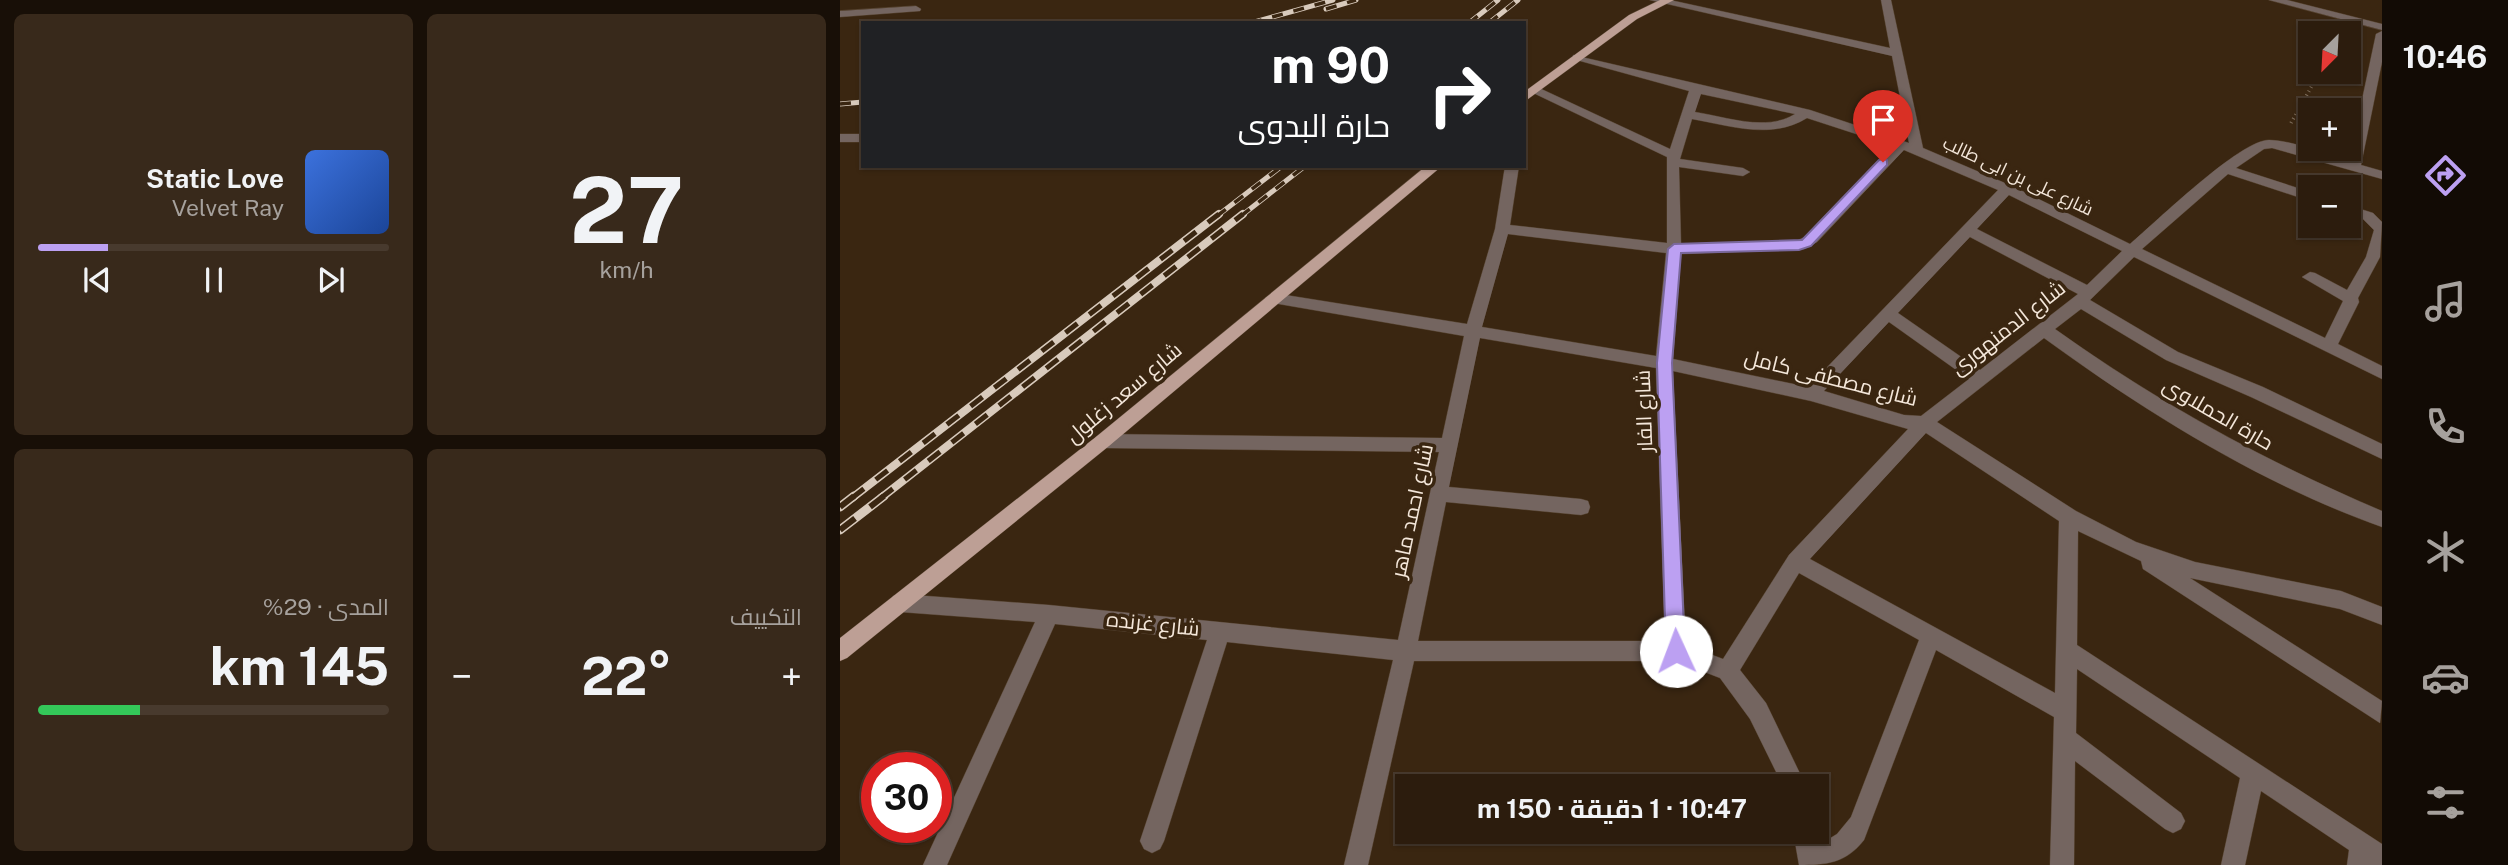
<!DOCTYPE html>
<html lang="ar">
<meta charset="utf-8">
<style>
:root{--surface:#2c1c0d;--page:#38291b;--text:#f1f3f6;--muted:#a6a19d;--line:#483a2e;--accent:#bca0f2}
body{margin:0;font-family:"Public Sans",Cairo,sans-serif;background:var(--page);color:var(--text);direction:rtl;height:100vh;display:flex;flex-direction:column;font-size:26px;white-space:nowrap}
*{box-sizing:border-box;margin:0}
p{font-size:23px;color:var(--muted)}
.icon{flex:none;width:38px;height:38px;fill:none;stroke:currentColor;stroke-width:2;stroke-linecap:round;stroke-linejoin:round}
.map{position:relative;flex:1;overflow:hidden;direction:ltr}
.details{display:flex;flex-direction:column;gap:14px;padding:14px;background:#180f07;width:840px}
.details>*{flex:none}
.banner{position:absolute;left:21px;top:21px;width:665px;height:147px;border-radius:0px;box-shadow:0 2px 5px #0004,0 0 0 2px var(--line);direction:rtl;background:#202124;color:#fff;overflow:hidden}
.needle{width:46px;rotate:204deg}
.buttons{position:absolute;left:1458px;top:21px;display:grid;gap:14px}
.buttons a{display:grid;place-items:center;width:63px;height:63px;border-radius:0px;background:var(--surface);box-shadow:0 2px 5px #0004,0 0 0 2px var(--line);font-size:35px}
.speed{position:absolute;left:21px;top:752px;display:flex;gap:14px;font-size:35px;font-weight:700;text-align:center}
.speed>*{display:grid;place-content:center;width:91px;height:91px;border-radius:50%;background:var(--surface);box-shadow:0 2px 5px #0004,0 0 0 2px var(--line);line-height:1}
.speed .limit{border:10px solid #d22;background:#fff;color:#111}
.pin{position:absolute;display:grid;place-items:center;width:60px;height:60px;color:#fff;margin:-72px -30px;border-radius:50% 50% 50% 0;rotate:-45deg;box-shadow:0 0 7px #0007}
.pin .icon{rotate:45deg}
.me{position:absolute;width:77px;margin:-38px;rotate:358deg;stroke-linejoin:round;filter:drop-shadow(0 0 5px #0008)}
.turn{display:flex;align-items:center;gap:24px;height:147px;padding:0 21px;font-size:32px}
.turn .icon{width:91px;height:91px;stroke-width:2.5}
.turn b{display:block;font-size:49px;line-height:60px}
.big{font-size:52px;font-weight:700;line-height:1.1}
.details .tile{flex:1;display:flex;flex-direction:column;justify-content:center;gap:10px;min-width:0;padding:0 24px;border-radius:10px;background:var(--page)}
.details .dial{align-items:center;gap:0}
.dial b{font-size:91px;line-height:1}
.song{display:flex;align-items:center;gap:21px}
.cover{width:84px;height:84px;border-radius:10px;background:linear-gradient(135deg,hsl(220 70% 55%),hsl(220 70% 35%))}
.played{height:7px;border-radius:4px;background:linear-gradient(90deg,var(--accent) 20%,var(--line) 20%)}
.keys{display:flex;justify-content:space-around;direction:ltr}
.heat{display:flex;justify-content:space-between;align-items:center;font-size:38px;direction:ltr}
.charge{height:10px;border-radius:5px;background:linear-gradient(90deg,#34c759 29%,var(--line) 0)}
.details .tiles{flex:1;display:grid;gap:14px;grid-template-columns:repeat(2,1fr)}
.trip{position:absolute;left:555px;top:774px;width:434px;height:70px;border-radius:0px;background:var(--surface);box-shadow:0 2px 5px #0004,0 0 0 2px var(--line);font-weight:700;line-height:70px;text-align:center;direction:rtl}
main{display:flex;flex:1;min-height:0}
.dock{display:flex;flex-direction:column;width:126px;justify-content:space-around;align-items:center;background:#120b05;color:var(--muted)}
.dock .icon{width:49px;height:49px}
.dock .active{color:var(--accent)}
.dock b{font-size:32px;color:var(--text)}
.map>svg:first-child{display:block}
</style>
<main>
<nav class="dock">
<b>10:46</b>
<svg class="icon active" aria-label="directions" viewBox="0 0 24 24"><path d="M12 3l9 9-9 9-9-9zM9 14v-3h6M13 9l2 2-2 2"/></svg>
<svg class="icon" aria-label="music" viewBox="0 0 24 24"><path d="M9 18V5l10-2v13"/><circle cx="6" cy="18" r="3"/><circle cx="16" cy="16" r="3"/></svg>
<svg class="icon" aria-label="phone" viewBox="0 0 24 24"><path d="M5 4h4l2 5-3 2q2 4 5 5l2-3 5 2v4C11 20 4 13 5 4z"/></svg>
<svg class="icon" aria-label="climate" viewBox="0 0 24 24"><path d="M12 3v18M4 7l16 10M4 17L20 7"/></svg>
<svg class="icon" aria-label="car" viewBox="0 0 24 24"><path d="M5 17H2v-5l4-1 3-4h7l3 4 3 1v5h-3M9 17h6M6 11h13"/><circle cx="7" cy="17" r="2"/><circle cx="17" cy="17" r="2"/></svg>
<svg class="icon" aria-label="filters" viewBox="0 0 24 24"><path d="M4 7h16M4 17h16"/><circle cx="9" cy="7" r="2"/><circle cx="15" cy="17" r="2"/></svg>
</nav>
<div class="map">
<svg width="1542" height="865" viewBox="0 0 1542 865">
<rect width="100%" height="100%" fill="#3a2611"/>
<g fill="none" stroke-linecap="round" stroke-linejoin="round">
<g stroke="#54412d" stroke-width="1">
<g id="minor">
<path d="M810,0H830L1050,48L1041,0H1051L1083,148L1172,186L1290,244C1316,222 1400,140 1429,140C1452,140 1486,155 1509,161L1536,34L1542,31V62L1521,165L1542,171V179L1432,148L1424,149L1396,168L1470,192V201L1388,174L1302,249L1485,338L1503,301L1462,277L1470,272L1475,273L1507,290L1526,257L1534,230L1523,219L1508,214V205L1533,213L1542,222L1540,257L1518,298L1519,302L1498,344L1542,366V379L1294,257L1250,300L1338,352L1423,387L1542,444V459L1411,397L1326,360L1241,309L1215,329C1317,402 1426,462 1542,511V527C1421,484 1307,413 1204,338L1097,422L1236,511L1296,542L1355,562L1501,591L1542,607V625L1500,609L1350,578L1542,701L1540,723L1303,569L1301,561L1238,531L1237,645L1542,844V865H1507L1509,850L1421,791L1405,865H1381L1400,778L1237,669L1236,733L1341,813L1345,821L1341,829L1333,833L1325,829L1235,761L1234,865H1210L1214,717L1096,650L1024,840C1006,863 987,865 959,865L953,831L976,830L979,845L997,834L1011,817L1079,640L959,573L900,670L926,703L966,786H943L910,719L880,678L836,661H574L528,865H504L553,660L387,642L324,841L320,849L312,853L304,849L300,841L367,640L215,624L107,865H83L195,622L60,612L53,610L50,603L53,596L60,594L209,605L558,640L599,452L263,448L257,446L254,441L257,436L263,434L602,438L624,336L433,303L425,298L433,293L627,324L655,229L665,166H679L670,225L827,243V157L687,90L697,87L830,149L849,91L733,59V55L970,110L1069,143L1052,56ZM861,94L955,114C926,132 887,117 855,112ZM967,118L1053,146L967,236L956,241L841,244L839,167L903,176L910,172L903,168L840,159L852,119C892,126 931,140 967,118ZM1064,150L1158,190L968,387L833,359L841,254L964,249L977,242ZM1169,195L1282,251L1247,285L1137,229ZM668,234L826,253L816,356L642,327ZM1130,237L1238,294L1140,370L1058,313ZM1049,322L1129,379L1081,416L1064,415L984,391ZM640,338L816,368L825,641H578L606,502L741,515L748,513L750,507L748,501L741,499L609,487ZM833,371L971,401L1068,429L949,555L883,659L846,645ZM1086,433L1219,521L1215,693L970,559Z"/>
<path d="M1429,0H1447L1542,24V30Z"/>
<path d="M76,6L81,9L80,11L0,17V11Z"/>
<rect x="0" y="134" width="23" height="8"/>
</g>
</g>
<g stroke="#54412d" stroke-width="1">
<g id="major">
<path d="M820,0H834L797,19L684,102V92L789,15Z"/>
<path d="M586,166H602L269,446L7,658L0,661V638L257,436Z"/>
</g>
</g>
<path stroke="#7f6e5c" stroke-width="3.5" stroke-dasharray="1 3.5" stroke-linecap="butt" d="M1451,123L1473,84"/>
<use href="#minor" fill="#746560" fill-rule="evenodd"/>
<use href="#major" fill="#bd9f95" fill-rule="evenodd"/>
<g stroke="#d8cabc" stroke-width="5">
<g id="rail-far2">
<path d="M486,9L516,0"/>
<path d="M411,23L493,0"/>
<path d="M629,23L658,0"/>
<path d="M649,23L678,0"/>
<path d="M0,104L23,102"/>
<path d="M377,216L442,166"/>
<path d="M401,216L465,166"/>
</g>
</g>
<g stroke="#d8cabc" stroke-width="8">
<g id="rail-far1">
<path d="M12,498L379,214"/>
<path d="M41,498L403,214"/>
</g>
</g>
<g stroke="#d8cabc" stroke-width="9">
<g id="rail">
<path d="M0,507L14,496"/>
<path d="M0,530L44,496"/>
</g>
</g>
<use href="#rail-far2" stroke="#3a2611" stroke-width="3.5" stroke-dasharray="11" stroke-linecap="butt"/>
<use href="#rail-far1" stroke="#3a2611" stroke-width="5" stroke-dasharray="15" stroke-linecap="butt"/>
<use href="#rail" stroke="#3a2611" stroke-width="6" stroke-dasharray="19" stroke-linecap="butt"/>
</g>
<path fill="#bca0f2" stroke="#7a689d" stroke-width="2" d="M1043,159L1047,160V165L971,246L959,250L841,253L832,363L845,651L843,657L836,660L829,657L826,651L817,363L828,249L834,244L962,240L1039,160Z"/>
<g text-anchor="middle" stroke-width="7" stroke-linejoin="round" paint-order="stroke">
<g font-size="18" fill="#f4e7da" stroke="#3a2611">
<text transform="translate(1178 176) rotate(25)" y="6">شارع على بن ابى طالب</text>
</g>
<g font-size="21" fill="#f4e7da" stroke="#3a2611">
<text transform="translate(1168 328) rotate(-38)" y="7">شارع الدمنهورى</text>
<text transform="translate(991 378) rotate(14)" y="7">شارع مصطفى كامل</text>
<text transform="translate(284 393) rotate(-40)" y="7">شارع سعد زغلول</text>
<text transform="translate(804 411) rotate(-92)" y="7">شارع الفار</text>
<text transform="translate(1378 414) rotate(30)" y="7">حارة الحملاوى</text>
<text transform="translate(572 511) rotate(-78)" y="7">شارع احمد ماهر</text>
<text transform="translate(313 624) rotate(6)" y="7">شارع غرنده</text>
</g>
</g>
</svg>
<div class="buttons">
<a><svg class="needle" viewBox="-14 -14 28 28"><path d="M0-13l5 13h-10z" fill="#e53935"/><path d="M0 13l5-13h-10z" fill="#a6a19d"/></svg></a>
<a>+</a>
<a>−</a>
</div>
<div class="speed"><div class="limit">30</div></div>
<div class="pin" style="left:1043px;top:162px;background:#d93025"><svg class="icon" aria-label="arrive" viewBox="0 0 24 24"><path d="M6 21V4h12l-3 4 3 4H6"/></svg></div>
<svg class="me" style="left:836px;top:651px" viewBox="-20 -20 40 40"><circle r="19" fill="#fff"/><path d="M0-13L10 11 0 6-10 11z" fill="#bca0f2"/></svg>
<div class="trip">10:47 · 1 دقيقة · 150 m</div>
<div class="banner">
<div class="turn"><svg class="icon" aria-label="right" viewBox="0 0 24 24"><path d="M7 20v-9h11M14 6l5 5-5 5"/></svg><div><b>90 m</b>حارة البدوى</div></div>
</div>
</div>
<section class="details">
<div class="tiles">
<div class="tile dial"><b>27</b><p>km/h</p></div>
<div class="tile">
<div class="song"><i class="cover"></i><div><b>Static Love</b><p>Velvet Ray</p></div></div>
<div class="played"></div>
<div class="keys"><svg class="icon" aria-label="previous" viewBox="0 0 24 24"><path d="M18 5L8 12l10 7zM5 5v14"/></svg><svg class="icon" aria-label="pause" viewBox="0 0 24 24"><path d="M8 5v14M16 5v14"/></svg><svg class="icon" aria-label="next" viewBox="0 0 24 24"><path d="M6 5l10 7-10 7zM19 5v14"/></svg></div>
</div>
<div class="tile"><p>التكييف</p>
<div class="heat"><a>−</a><b class="big">22°</b><a>+</a></div>
</div>
<div class="tile"><p>المدى · 29%</p><b class="big">145 km</b><div class="charge"></div></div>
</div>
</section>
</main>
